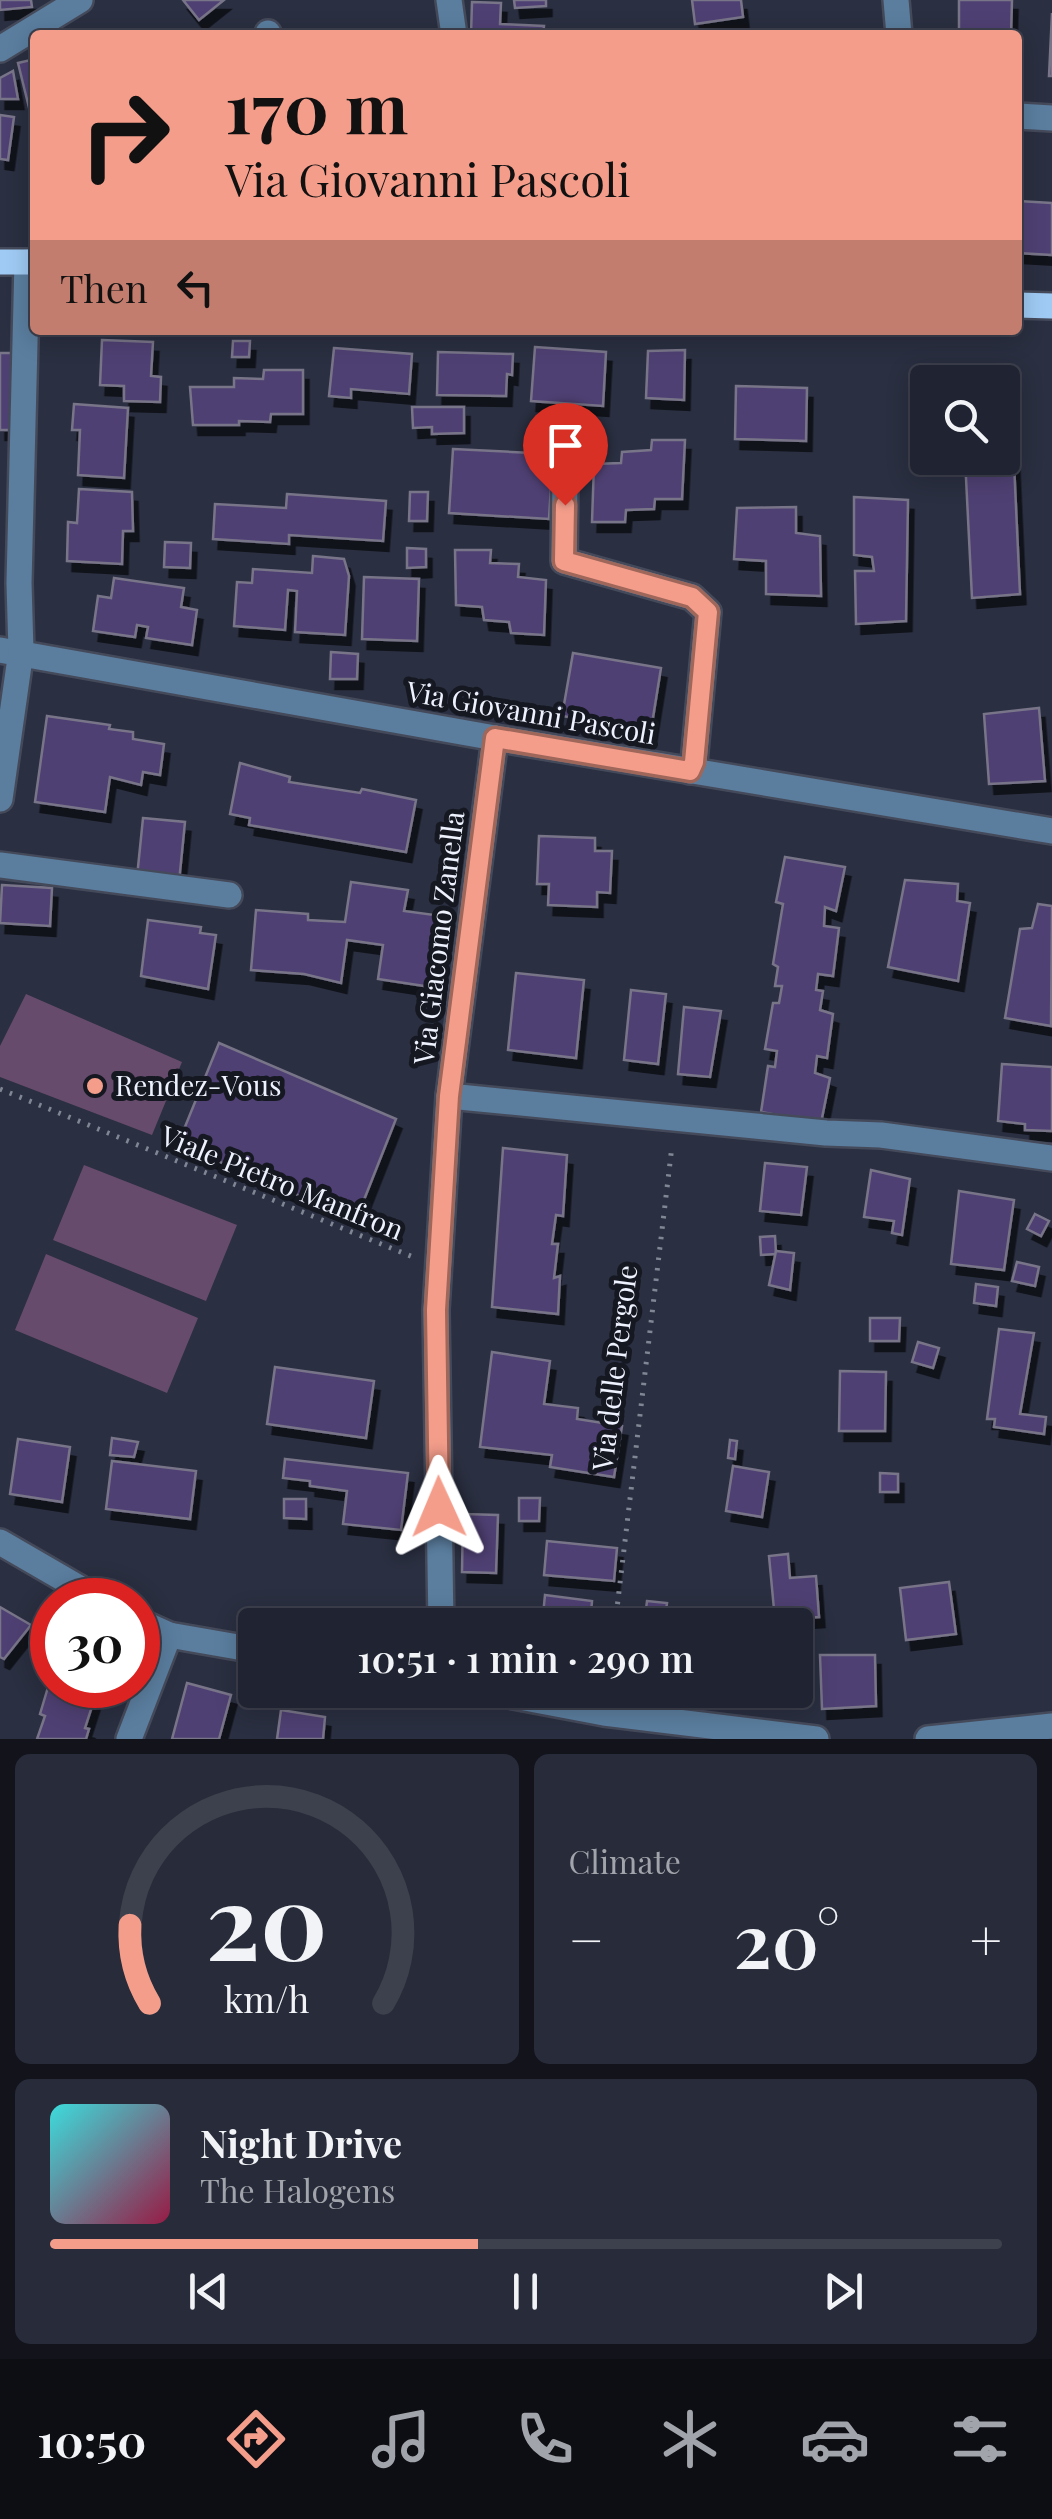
<!DOCTYPE html>
<meta charset="utf-8">
<style>
:root{--surface:#202331;--page:#282b39;--text:#f1f3f6;--muted:#a2a4ab;--line:#3d404d;--accent:#f49d8b}
body{margin:0;font-family:"Playfair Display",serif;background:var(--page);color:var(--text);height:100vh;display:flex;flex-direction:column;font-size:38px;white-space:nowrap}
*{box-sizing:border-box;margin:0}
p{font-size:32px;color:var(--muted)}
.icon{flex:none;width:55px;height:55px;fill:none;stroke:currentColor;stroke-width:2;stroke-linecap:round;stroke-linejoin:round}
.map{position:relative;height:1739px;overflow:hidden}
.sheet{display:flex;flex-direction:column;gap:15px;padding:15px;background:#12131b;flex:1}
.sheet>*{flex:none}
.hud{position:absolute;left:30px;top:30px;width:992px;height:305px;border-radius:10px;box-shadow:0 5px 25px #0003,0 0 0 2px var(--line);background:#f49d8b;color:#111;overflow:hidden}
.tools{position:absolute;left:910px;top:365px;display:grid;gap:20px}
.tools a{display:grid;place-items:center;width:110px;height:110px;border-radius:10px;background:var(--surface);box-shadow:0 5px 25px #0003,0 0 0 2px var(--line);font-size:50px}
.speed{position:absolute;left:30px;top:1578px;display:flex;gap:20px;font-size:50px;font-weight:700;text-align:center}
.speed>*{display:grid;place-content:center;width:130px;height:130px;border-radius:50%;background:var(--surface);box-shadow:0 5px 25px #0003,0 0 0 2px var(--line);line-height:1}
.speed .limit{border:15px solid #d22;background:#fff;color:#111}
.pin{position:absolute;display:grid;place-items:center;width:85px;height:85px;color:#fff;margin:-102px -42px;border-radius:50% 50% 50% 0;rotate:-45deg;box-shadow:0 0 10px #0007}
.pin .icon{rotate:45deg}
.me{position:absolute;width:110px;margin:-55px;rotate:359deg;stroke-linejoin:round;filter:drop-shadow(0 0 8px #0008)}
.turn{display:flex;align-items:center;gap:35px;height:210px;padding:0 30px;font-size:45px}
.turn .icon{width:130px;height:130px;stroke-width:2.5}
.turn b{display:block;font-size:70px;line-height:85px}
.then{display:flex;align-items:center;height:95px;padding:0 30px;background:#0003;gap:20px;font-size:38px}
.big{font-size:75px;font-weight:600;line-height:1.1}
.sheet .card{flex:1;display:flex;flex-direction:column;justify-content:center;gap:15px;min-width:0;padding:0 35px;border-radius:15px;background:var(--page)}
.sheet .dial{align-items:center;gap:0}
.dial svg{height:260px;overflow:visible;fill:none;stroke:var(--line);stroke-width:7;stroke-linecap:round;text-anchor:middle}
.dial text{fill:var(--text);stroke:none}
.song{display:flex;align-items:center;gap:30px}
.cover{width:120px;height:120px;border-radius:15px;background:linear-gradient(135deg,hsl(180 70% 55%),hsl(340 70% 35%))}
.played{height:10px;border-radius:5px;background:linear-gradient(90deg,var(--accent) 45%,var(--line) 45%)}
.keys{display:flex;justify-content:space-around;direction:ltr}
.heat{display:flex;justify-content:space-between;align-items:center;font-size:55px;direction:ltr}
.sheet .tiles{flex:1;display:grid;gap:15px;grid-template-columns:1fr 1fr}
.card:last-child{grid-column:span 2}
.trip{position:absolute;left:238px;top:1608px;width:575px;height:100px;border-radius:10px;background:var(--surface);box-shadow:0 5px 25px #0003,0 0 0 2px var(--line);font-weight:600;line-height:100px;text-align:center}
.tabs{display:flex;height:160px;justify-content:space-around;align-items:center;background:#0d0e14;color:var(--muted)}
.tabs .icon{width:70px;height:70px}
.tabs .active{color:var(--accent)}
.tabs b{font-size:45px;color:var(--text)}
.map>svg:first-child{display:block}
</style>
<div class="map">
<svg width="1052" height="1739" viewBox="0 0 1052 1739">
<defs>
<filter id="shadow"><feDropShadow dx="5.5" dy="10" stdDeviation="0" flood-color="#0009"/></filter>
</defs>
<rect width="100%" height="100%" fill="#2a2f41"/>
<g fill="#674b6d">
<path d="M26,994L182,1062L152,1135L0,1077V1046Z"/>
<path d="M84,1165L237,1225L206,1301L53,1240Z"/>
<path d="M46,1254L198,1318L167,1393L15,1330Z"/>
</g>
<g fill="#4f4073" stroke="#797489" stroke-width="2.5" filter="url(#shadow)">
<path d="M0,0H31L32,7L0,10Z"/>
<path d="M183,0H224L199,20Z"/>
<path d="M514,0H546V6L515,8Z"/>
<path d="M692,0H741L743,17L695,24Z"/>
<path d="M959,0H1012L1011,35H959Z"/>
<path d="M472,2L501,3L500,24L544,26L543,35H471Z"/>
<path d="M1052,13V76H1049Z"/>
<path d="M35,59V132L18,63Z"/>
<path d="M13,71L18,99H0V78Z"/>
<path d="M0,115L14,117L8,160L0,159Z"/>
<path d="M1018,201L1052,203V255L1018,253Z"/>
<path d="M102,340L153,342L151,376L161,377L160,402L124,401V386L100,385Z"/>
<path d="M233,341H250L249,357H232Z"/>
<path d="M535,347L606,352L603,406L531,401Z"/>
<path d="M334,348L412,354L409,394L351,389V398L329,396Z"/>
<path d="M685,350L684,400L646,398L648,351Z"/>
<path d="M438,352L513,354L512,375L507,374L506,396L437,395Z"/>
<path d="M0,353H17L18,430H0Z"/>
<path d="M264,370H303V414H271L270,422L239,421V425H193L190,387H234V378L263,379Z"/>
<path d="M1010,376L1020,594L972,598L965,458H1002V382H960V380Z"/>
<path d="M736,386L807,388L806,441L735,439Z"/>
<path d="M74,404L128,408L124,478L78,475L80,430H72Z"/>
<path d="M412,407H464V433L432,434V427L413,428Z"/>
<path d="M652,440H685L682,499H655L654,509L626,510L625,522H592L594,464L621,463L622,452L651,450Z"/>
<path d="M453,449L553,454L549,519L449,513Z"/>
<path d="M79,489L132,492L133,531H123L122,564L67,561L68,522L77,523Z"/>
<path d="M410,492H428L427,521H409Z"/>
<path d="M287,494L386,501L383,541L289,535V544L213,539L215,504L286,508Z"/>
<path d="M854,497L908,500L906,621L856,624L855,571H874L872,557L854,555Z"/>
<path d="M796,507V533L820,536L821,596L766,594V561L734,559L737,508Z"/>
<path d="M165,542L191,543L190,568L164,567Z"/>
<path d="M407,548L426,549V567L407,568Z"/>
<path d="M455,550H491L490,563L519,564L518,577L546,580L544,635L511,633L509,622L484,620L482,607L456,605Z"/>
<path d="M313,556L344,559L349,576L345,635L295,632L297,591L288,590L285,630L234,626L237,582L252,583L253,569L312,573Z"/>
<path d="M364,577L419,579L417,641L362,639Z"/>
<path d="M114,578L184,588L181,607L197,610L192,645L146,638L148,627L137,625L135,637L93,631L98,596L111,598Z"/>
<path d="M331,652L358,654L357,679H330Z"/>
<path d="M573,653L661,668L651,730L562,716Z"/>
<path d="M1039,708L1045,781L989,784L984,714Z"/>
<path d="M47,716L110,725L109,729L133,732V739L164,744L160,775L143,772L141,785L110,777L105,812L35,802Z"/>
<path d="M240,763L290,777L289,782L360,793L362,789L416,800L406,852L249,825L250,818L230,814Z"/>
<path d="M143,818L185,822L179,882L137,877Z"/>
<path d="M539,836L595,838V851H612L610,893L597,892V907L548,905L549,884H537Z"/>
<path d="M785,857L845,867L836,911L825,907L824,926L839,928L833,976L818,974L816,990L823,991L820,1010L833,1014L827,1058L817,1056L815,1073L830,1078L821,1123L761,1112L768,1066L775,1067L777,1051L765,1049L773,1003H779L782,986H775L778,967L773,964L783,904L776,902Z"/>
<path d="M905,880L958,884L957,901L970,903L958,981L888,967Z"/>
<path d="M351,882L408,890L404,911L442,916L431,987L378,979L383,945L347,940L341,983L304,974L251,970L256,910L308,914V920L345,922Z"/>
<path d="M2,885L52,888L50,926L0,923Z"/>
<path d="M1038,904L1052,906L1051,1026L1005,1018L1020,929L1032,928Z"/>
<path d="M148,920L201,927L200,933L216,935L208,989L141,976Z"/>
<path d="M516,973L584,980L576,1058L508,1050Z"/>
<path d="M631,990L666,994L658,1064L624,1060Z"/>
<path d="M684,1007L721,1011L710,1077L678,1074Z"/>
<path d="M219,1043L396,1119L356,1220L178,1144Z"/>
<path d="M1002,1064L1052,1067V1131L1025,1130V1124L998,1121Z"/>
<path d="M503,1148L567,1155L563,1216L556,1215L552,1244H558L554,1278L560,1276L558,1314L492,1307Z"/>
<path d="M765,1163L807,1167L801,1215L760,1211Z"/>
<path d="M871,1170L910,1179L902,1235L892,1233L894,1221L864,1217Z"/>
<path d="M959,1191L1014,1200L1004,1270L951,1264Z"/>
<path d="M1035,1214L1049,1221L1041,1236L1027,1229Z"/>
<path d="M775,1236L776,1254L761,1255L760,1237Z"/>
<path d="M776,1251L794,1253L790,1290L769,1285Z"/>
<path d="M1017,1262L1039,1267L1035,1286L1012,1281Z"/>
<path d="M976,1284L998,1287L996,1306L974,1303Z"/>
<path d="M870,1318H900L899,1341H870Z"/>
<path d="M999,1329L1034,1333L1020,1414L1046,1417L1044,1434L994,1427L995,1419H987Z"/>
<path d="M918,1342L939,1348L933,1368L912,1362Z"/>
<path d="M492,1352L550,1361L544,1404L578,1408L577,1419L622,1426L614,1477L550,1467L552,1455L480,1447Z"/>
<path d="M275,1367L374,1381L366,1438L267,1424Z"/>
<path d="M840,1371L886,1372L885,1431H839Z"/>
<path d="M112,1438L138,1442L134,1457L110,1455Z"/>
<path d="M18,1439L70,1447L62,1502L10,1494Z"/>
<path d="M730,1440L737,1441L735,1459L728,1458Z"/>
<path d="M285,1459L408,1473L401,1530L343,1524L347,1491L310,1486V1481L283,1478Z"/>
<path d="M112,1461L196,1471L190,1519L106,1509Z"/>
<path d="M733,1466L769,1472L762,1517L726,1511Z"/>
<path d="M880,1473L898,1474V1492H880Z"/>
<path d="M519,1498H540L539,1521H519Z"/>
<path d="M284,1499H306V1519L284,1518Z"/>
<path d="M463,1514L498,1515L496,1573L462,1572Z"/>
<path d="M547,1541L617,1548L614,1581L544,1575Z"/>
<path d="M788,1554L790,1578L816,1576L819,1617L775,1620L769,1556Z"/>
<path d="M949,1582L956,1634L906,1640L900,1588Z"/>
<path d="M545,1595L592,1601L590,1625H542Z"/>
<path d="M647,1601L667,1603L664,1625H644Z"/>
<path d="M0,1607L31,1625L4,1659L0,1657Z"/>
<path d="M820,1655H875L876,1706L822,1709Z"/>
<path d="M52,1674V1685H93L91,1690L97,1691L85,1728L89,1729L86,1739H37L45,1716L40,1714Z"/>
<path d="M187,1683L231,1695L219,1739H172Z"/>
<path d="M640,1690H682L681,1695Z"/>
<path d="M281,1710L325,1717L323,1739H277Z"/>
</g>
<g fill="none" stroke-linecap="round" stroke-linejoin="round">
<g stroke="#454a5b" stroke-width="30">
<g id="minor">
<path d="M449,0L454,35"/>
<path d="M896,0L899,35"/>
<path d="M268,33V35"/>
<path d="M0,49L80,0"/>
<path d="M1018,116L1052,118"/>
<path d="M565,478L564,561L692,597L708,612L694,762L690,771"/>
<path d="M0,650L495,738L1052,831"/>
<path d="M0,799L21,651L19,583L27,262"/>
<path d="M0,865L229,895"/>
<path d="M449,1096L826,1133L881,1135L1052,1158"/>
<path d="M0,1542L100,1600"/>
<path d="M138,1621L169,1635L255,1650"/>
<path d="M441,1625L436,1310L449,1096L495,738"/>
<path d="M482,1690L604,1713L816,1739"/>
<path d="M129,1739L169,1635"/>
<path d="M928,1739L1052,1726"/>
</g>
</g>
<g stroke="#454a5b" stroke-width="30">
<g id="major">
<path d="M0,262H35"/>
<path d="M1018,305L1052,306"/>
</g>
</g>
<g stroke="#818695" stroke-width="5" stroke-dasharray="2.5 8" stroke-linecap="butt">
<path d="M0,1089L413,1257"/>
<path d="M615,1625L672,1146"/>
</g>
<use href="#minor" stroke="#5b7e9f" stroke-width="25"/>
<use href="#major" stroke="#9fcaf3" stroke-width="25"/>
</g>
<g fill="none" stroke-linecap="round" stroke-linejoin="round">
<g stroke="#9f665a" stroke-width="25">
<path id="route" d="M439,1507L436,1310L449,1096L495,738L690,771L694,762L708,612L692,597L564,561L565,505"/>
</g>
<use href="#route" stroke="#f49d8b" stroke-width="18"/>
</g>
<circle fill="#f49d8b" stroke="#151820" stroke-width="4" cx="95" cy="1086" r="10"/>
<g text-anchor="middle" stroke-width="10" stroke-linejoin="round" paint-order="stroke">
<g font-size="28" fill="#eef2fe" stroke="#151820">
<text transform="translate(531 713) rotate(10)" y="10">Via Giovanni Pascoli</text>
<text transform="translate(439 938) rotate(-83)" y="10">Via Giacomo Zanella</text>
<text transform="translate(282 1183) rotate(22)" y="10">Viale Pietro Manfron</text>
<text transform="translate(615 1368) rotate(-83)" y="10">Via delle Pergole</text>
</g>
<g font-size="28" fill="#eef2fe" stroke="#151820" text-anchor="start">
<text x="115" y="1096">Rendez-Vous</text>
</g>
</g>
</svg>
<div class="tools">
<a><svg class="icon" aria-label="search" viewBox="0 0 24 24"><circle cx="10" cy="10" r="6"/><path d="M15 15l6 6"/></svg></a>
</div>
<div class="speed"><div class="limit">30</div></div>
<div class="pin" style="left:565px;top:505px;background:#d93025"><svg class="icon" aria-label="arrive" viewBox="0 0 24 24"><path d="M6 21V4h12l-3 4 3 4H6"/></svg></div>
<svg class="me" style="left:439px;top:1507px" viewBox="-20 -20 40 40"><path d="M0-17L14 15 0 8-14 15z" fill="#f49d8b" stroke="#fff" stroke-width="4"/></svg>
<div class="trip">10:51 · 1 min · 290 m</div>
<div class="hud">
<div class="turn"><svg class="icon" aria-label="right" viewBox="0 0 24 24"><path d="M7 20v-9h11M14 6l5 5-5 5"/></svg><div><b>170 m</b>Via Giovanni Pascoli</div></div>
<div class="then">Then<svg class="icon" aria-label="left" viewBox="0 0 24 24"><path d="M17 20v-9H6M10 6l-5 5 5 5"/></svg></div>
</div>
</div>
<section class="sheet">
<div class="tiles">
<div class="card dial"><svg viewBox="0 0 100 80">
<path d="M14 69A42 42 0 1 1 86 69"/>
<path d="M14 69A42 42 0 0 1 8 45" stroke="#f49d8b"/>
<text x="50" y="56" font-size="32" font-weight="700">20</text>
<text x="50" y="72" font-size="11">km/h</text>
</svg></div>
<div class="card"><p>Climate</p>
<div class="heat"><a>−</a><b class="big">20°</b><a>+</a></div>
</div>
<div class="card">
<div class="song"><i class="cover"></i><div><b>Night Drive</b><p>The Halogens</p></div></div>
<div class="played"></div>
<div class="keys"><svg class="icon" aria-label="previous" viewBox="0 0 24 24"><path d="M18 5L8 12l10 7zM5 5v14"/></svg><svg class="icon" aria-label="pause" viewBox="0 0 24 24"><path d="M8 5v14M16 5v14"/></svg><svg class="icon" aria-label="next" viewBox="0 0 24 24"><path d="M6 5l10 7-10 7zM19 5v14"/></svg></div>
</div>
</div>
</section>
<nav class="tabs">
<b>10:50</b>
<svg class="icon active" aria-label="directions" viewBox="0 0 24 24"><path d="M12 3l9 9-9 9-9-9zM9 14v-3h6M13 9l2 2-2 2"/></svg>
<svg class="icon" aria-label="music" viewBox="0 0 24 24"><path d="M9 18V5l10-2v13"/><circle cx="6" cy="18" r="3"/><circle cx="16" cy="16" r="3"/></svg>
<svg class="icon" aria-label="phone" viewBox="0 0 24 24"><path d="M5 4h4l2 5-3 2q2 4 5 5l2-3 5 2v4C11 20 4 13 5 4z"/></svg>
<svg class="icon" aria-label="climate" viewBox="0 0 24 24"><path d="M12 3v18M4 7l16 10M4 17L20 7"/></svg>
<svg class="icon" aria-label="car" viewBox="0 0 24 24"><path d="M5 17H2v-5l4-1 3-4h7l3 4 3 1v5h-3M9 17h6M6 11h13"/><circle cx="7" cy="17" r="2"/><circle cx="17" cy="17" r="2"/></svg>
<svg class="icon" aria-label="filters" viewBox="0 0 24 24"><path d="M4 7h16M4 17h16"/><circle cx="9" cy="7" r="2"/><circle cx="15" cy="17" r="2"/></svg>
</nav>
